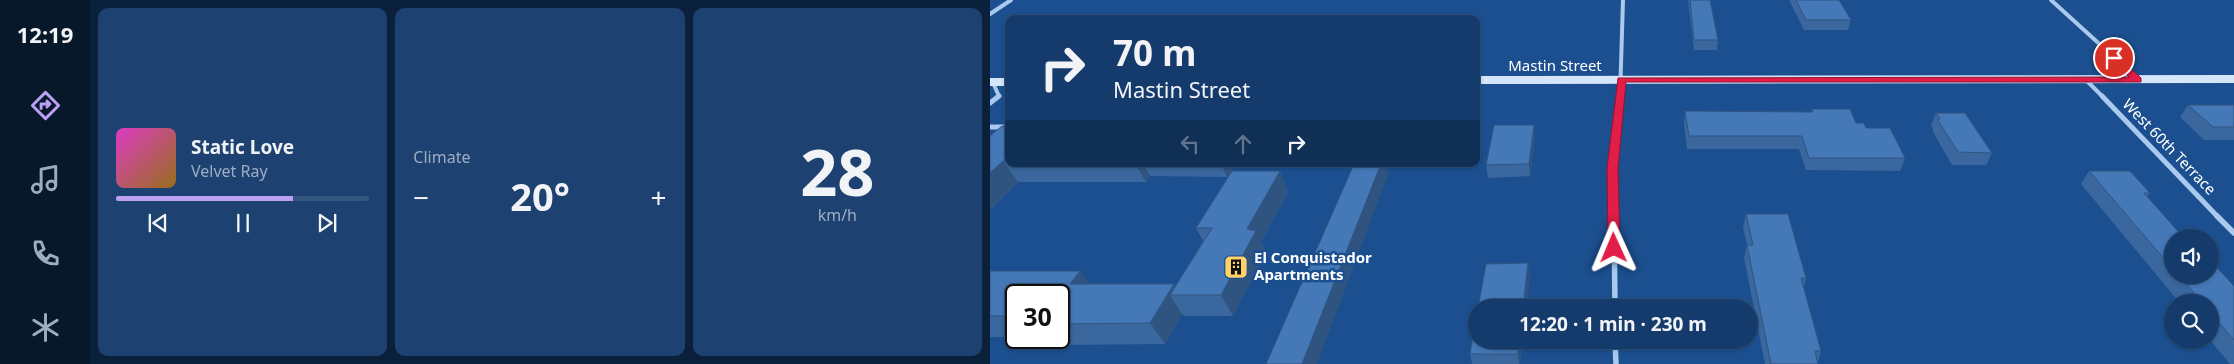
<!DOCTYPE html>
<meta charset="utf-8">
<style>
:root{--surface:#143b6b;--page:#1d4271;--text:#f1f3f6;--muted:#9dadc1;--line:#33557e;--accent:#bca0f2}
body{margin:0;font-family:"Noto Sans",sans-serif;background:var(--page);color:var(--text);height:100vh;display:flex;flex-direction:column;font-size:19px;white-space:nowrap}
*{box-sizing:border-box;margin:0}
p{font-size:16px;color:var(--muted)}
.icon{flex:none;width:28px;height:28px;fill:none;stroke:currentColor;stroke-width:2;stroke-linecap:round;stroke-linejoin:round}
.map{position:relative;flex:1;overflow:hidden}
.side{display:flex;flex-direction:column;gap:8px;padding:8px;background:#0b203b;width:900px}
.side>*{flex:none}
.guide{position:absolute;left:15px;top:15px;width:475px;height:152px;border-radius:10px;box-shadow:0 1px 4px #0004,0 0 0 1px var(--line);background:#143b6b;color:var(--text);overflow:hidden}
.fabs{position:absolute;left:1174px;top:229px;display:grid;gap:10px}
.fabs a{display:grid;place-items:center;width:55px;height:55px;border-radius:50%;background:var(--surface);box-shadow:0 1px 4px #0004,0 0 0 1px var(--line);font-size:25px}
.speed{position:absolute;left:15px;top:284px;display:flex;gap:10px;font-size:25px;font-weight:700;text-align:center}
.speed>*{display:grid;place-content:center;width:65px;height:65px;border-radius:50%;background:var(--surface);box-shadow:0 1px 4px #0004,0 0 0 1px var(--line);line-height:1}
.speed .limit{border:2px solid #111;border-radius:8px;background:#fff;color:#111}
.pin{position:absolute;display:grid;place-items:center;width:42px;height:42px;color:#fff;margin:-21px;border:2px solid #fff;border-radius:50%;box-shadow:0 1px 5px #0007}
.me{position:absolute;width:55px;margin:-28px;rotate:359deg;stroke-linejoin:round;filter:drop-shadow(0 0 4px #0008)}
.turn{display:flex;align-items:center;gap:18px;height:105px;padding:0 25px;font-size:22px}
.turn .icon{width:65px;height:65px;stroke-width:2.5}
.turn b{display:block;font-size:35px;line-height:42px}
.lanes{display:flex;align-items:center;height:48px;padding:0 25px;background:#0003;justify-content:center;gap:25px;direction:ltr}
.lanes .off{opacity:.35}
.big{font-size:38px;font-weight:700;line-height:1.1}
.side .card{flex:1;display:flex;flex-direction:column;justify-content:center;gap:8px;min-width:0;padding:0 18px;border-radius:10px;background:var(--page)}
.side .dial{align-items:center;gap:0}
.dial b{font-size:65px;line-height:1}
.song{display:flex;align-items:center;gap:15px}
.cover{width:60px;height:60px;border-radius:8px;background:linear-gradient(135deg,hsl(310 70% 55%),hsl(40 70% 35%))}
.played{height:5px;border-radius:2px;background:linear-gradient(90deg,var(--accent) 70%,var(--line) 70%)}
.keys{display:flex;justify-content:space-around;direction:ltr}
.heat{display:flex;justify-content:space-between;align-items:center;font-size:28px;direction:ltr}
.side .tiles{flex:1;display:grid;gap:8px;grid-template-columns:repeat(3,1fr)}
.trip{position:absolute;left:478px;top:299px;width:290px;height:50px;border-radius:25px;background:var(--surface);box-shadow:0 1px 4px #0004,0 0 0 1px var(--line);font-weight:700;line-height:50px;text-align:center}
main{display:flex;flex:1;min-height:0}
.tabs{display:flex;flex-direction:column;width:90px;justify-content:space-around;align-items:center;background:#08182b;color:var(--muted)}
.tabs .icon{width:35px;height:35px}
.tabs .on{color:var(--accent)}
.tabs b{font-size:22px;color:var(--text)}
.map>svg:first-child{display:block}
</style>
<main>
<nav class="tabs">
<b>12:19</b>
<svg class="icon on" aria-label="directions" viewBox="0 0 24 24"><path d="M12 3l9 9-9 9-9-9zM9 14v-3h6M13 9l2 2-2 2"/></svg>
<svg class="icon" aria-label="music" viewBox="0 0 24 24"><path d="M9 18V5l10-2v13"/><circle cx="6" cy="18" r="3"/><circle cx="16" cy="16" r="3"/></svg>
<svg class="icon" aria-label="phone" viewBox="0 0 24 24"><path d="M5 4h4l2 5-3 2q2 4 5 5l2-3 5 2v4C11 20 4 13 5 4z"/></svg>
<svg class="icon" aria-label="climate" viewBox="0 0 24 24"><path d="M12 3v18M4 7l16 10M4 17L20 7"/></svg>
</nav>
<section class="side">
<div class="tiles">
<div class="card">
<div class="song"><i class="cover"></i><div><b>Static Love</b><p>Velvet Ray</p></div></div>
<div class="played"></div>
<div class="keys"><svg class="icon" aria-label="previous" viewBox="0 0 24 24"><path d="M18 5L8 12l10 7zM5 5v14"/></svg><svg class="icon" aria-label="pause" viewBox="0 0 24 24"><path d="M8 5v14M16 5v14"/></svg><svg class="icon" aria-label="next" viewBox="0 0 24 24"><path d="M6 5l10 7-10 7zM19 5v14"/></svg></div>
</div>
<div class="card"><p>Climate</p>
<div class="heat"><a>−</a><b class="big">20°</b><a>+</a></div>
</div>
<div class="card dial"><b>28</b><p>km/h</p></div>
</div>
</section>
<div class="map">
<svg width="1244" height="364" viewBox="0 0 1244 364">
<rect width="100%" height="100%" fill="#1b4f8f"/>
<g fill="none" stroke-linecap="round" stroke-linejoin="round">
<g stroke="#a9c9ee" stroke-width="4">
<path d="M1061,0L1148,79"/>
<path d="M0,14L21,0"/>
<path d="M1096,80L1113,97"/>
<path d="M3,83L9,96L7,97"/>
<path d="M630,97L633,0"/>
</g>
<g stroke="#a9c9ee" stroke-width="5">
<path d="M1112,96L1228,217"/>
<path d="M0,103L9,96"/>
<path d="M0,127H19"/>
<path d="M624,217L623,168L630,96"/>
</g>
<g stroke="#a9c9ee" stroke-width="5.5">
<path d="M624,216L625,308"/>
<path d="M1227,216L1244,233"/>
<path d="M625,340L626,364"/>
</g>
<g stroke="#d6e6fa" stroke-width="8">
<path d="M486,80L1244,79"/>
<path d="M0,82H19"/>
</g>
</g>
<g fill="#3a679d">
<path d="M698,0H720L728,40L727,50H704Z"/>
<path d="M799,0H849L861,20L858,30H814Z"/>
<path d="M1198,105H1244V140H1214L1190,117Z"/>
<path d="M822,109L866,123L876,128L915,158L910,171L816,170L809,149H697L694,124L695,111L822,112Z"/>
<path d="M946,113L1002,153L996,165H962L943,132V130L941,125Z"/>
<path d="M19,126V164H246L237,177L160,176L156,182H28L0,210V136Z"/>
<path d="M545,137L540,176L498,178L496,165Z"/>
<path d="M290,171L298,192L271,242L276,252L243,316H194L192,314L175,344L70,345L63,338H69V295H26V337H0V271L100,284H184L186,286L213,241L206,228Z"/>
<path d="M1099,171L1160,193L1157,197L1182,238V275H1220L1244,286V364H1240L1220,340V302H1189L1091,184Z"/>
<path d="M756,214L816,278L814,287L831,351L828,362V364H775L754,258L757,245L753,227Z"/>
<path d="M533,340L530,364H482L480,354Z"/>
</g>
<g fill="#305480">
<path d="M544,125L545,137L540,176L539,164Z"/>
<path d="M13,161L28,182L0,210V173Z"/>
<path d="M145,164H153L160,176L156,182Z"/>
<path d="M231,164H246L237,177Z"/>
<path d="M391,164H397L399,172L327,364H312Z"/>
<path d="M290,171L298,192L271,242L276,252L243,316L231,295L257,229Z"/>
<path d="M538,263L540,277L537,308H533Z"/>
<path d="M90,271L106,292L80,284Z"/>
<path d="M184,284L191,295H180L192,314L175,344L160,323Z"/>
<path d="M529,340H533L530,364H529L528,354Z"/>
</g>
<g fill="#4478b7" stroke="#305480">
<path d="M700,0H720L728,40H704Z"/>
<path d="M806,0H849L861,20H816Z"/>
<path d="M1198,105H1244V127H1223Z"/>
<path d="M822,109H860L866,123H874L876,128H900L915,158H819L812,136H699L695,111L823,112Z"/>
<path d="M946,113H975L1002,153L968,152L947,119H950Z"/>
<path d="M504,125H544L539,164L496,165Z"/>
<path d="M12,126H19V161H13L0,173V136Z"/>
<path d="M364,164H391L312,364H276Z"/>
<path d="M242,171H290L257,229L266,231L231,295H180L222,228H206Z"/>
<path d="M1099,171H1140L1160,193H1154L1194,238H1182V268Z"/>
<path d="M756,214H798L816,278H811L831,351H825L828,364H781L757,245H763Z"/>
<path d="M1220,260L1244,286V340L1220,312V302H1212L1188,275H1220Z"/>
<path d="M538,263L533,308H488L496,264Z"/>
<path d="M0,271H90L80,284H184L160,323L69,324V295H26V316H0Z"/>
<path d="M486,318V340H529L528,354H480Z"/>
</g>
<path fill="#e11d48" stroke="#92132f" d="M1121,56H1127L1151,78V82H636L628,168L630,248L624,252L618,248L617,168L628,78L1139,77L1121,60Z"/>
<defs>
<g id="building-square" transform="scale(1.25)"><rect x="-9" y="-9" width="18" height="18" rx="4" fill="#ffd166" stroke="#1b4f8f"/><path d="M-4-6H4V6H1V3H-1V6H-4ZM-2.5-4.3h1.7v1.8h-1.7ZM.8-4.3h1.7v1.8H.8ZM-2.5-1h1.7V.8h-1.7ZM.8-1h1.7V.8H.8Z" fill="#111"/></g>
</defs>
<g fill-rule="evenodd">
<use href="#building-square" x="246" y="267"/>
</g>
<g text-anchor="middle" stroke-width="5" stroke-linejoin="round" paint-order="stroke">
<g font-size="15" fill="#fff" stroke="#1b4f8f">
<text x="565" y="71">Mastin Street</text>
<text transform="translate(1179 147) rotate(46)" y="5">West 60th Terrace</text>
</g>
<g font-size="15" font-weight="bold" fill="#fff" stroke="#1b4f8f" text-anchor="start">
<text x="264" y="263">El Conquistador<tspan x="264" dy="17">Apartments</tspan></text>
</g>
</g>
</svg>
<div class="fabs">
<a><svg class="icon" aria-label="sound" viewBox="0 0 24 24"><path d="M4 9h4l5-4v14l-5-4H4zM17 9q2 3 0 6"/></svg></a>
<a><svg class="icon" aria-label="search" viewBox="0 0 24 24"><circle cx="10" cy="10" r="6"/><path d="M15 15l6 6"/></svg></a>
</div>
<div class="speed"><div class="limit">30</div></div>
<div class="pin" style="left:1124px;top:58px;background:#d93025"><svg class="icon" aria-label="arrive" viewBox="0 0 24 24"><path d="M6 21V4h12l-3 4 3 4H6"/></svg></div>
<svg class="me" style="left:624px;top:248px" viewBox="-20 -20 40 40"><path d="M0-17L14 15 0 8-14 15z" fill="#e11d48" stroke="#fff" stroke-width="4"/></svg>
<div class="trip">12:20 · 1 min · 230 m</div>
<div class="guide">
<div class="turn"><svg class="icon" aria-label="right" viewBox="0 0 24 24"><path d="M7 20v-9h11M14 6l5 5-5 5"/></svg><div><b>70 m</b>Mastin Street</div></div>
<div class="lanes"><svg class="icon off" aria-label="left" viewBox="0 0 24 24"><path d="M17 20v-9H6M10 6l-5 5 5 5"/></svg><svg class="icon off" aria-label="ahead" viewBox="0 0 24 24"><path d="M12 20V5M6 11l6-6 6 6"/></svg><svg class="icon" aria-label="right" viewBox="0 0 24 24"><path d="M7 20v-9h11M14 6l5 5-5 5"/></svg></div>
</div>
</div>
</main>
